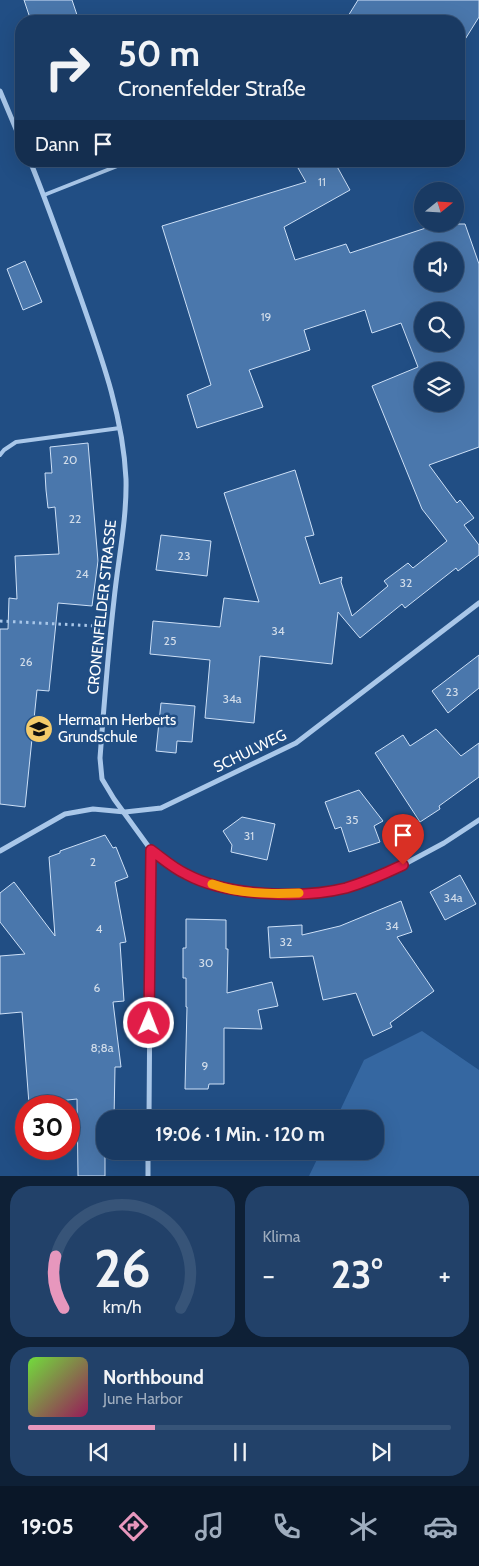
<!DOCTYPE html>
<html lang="de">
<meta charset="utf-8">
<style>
:root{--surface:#193a63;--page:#224169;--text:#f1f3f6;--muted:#9fadbe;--line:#375478;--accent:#e797bd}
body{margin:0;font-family:Cabin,sans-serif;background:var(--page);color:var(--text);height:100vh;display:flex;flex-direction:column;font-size:19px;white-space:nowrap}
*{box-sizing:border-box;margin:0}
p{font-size:16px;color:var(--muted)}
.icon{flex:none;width:28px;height:28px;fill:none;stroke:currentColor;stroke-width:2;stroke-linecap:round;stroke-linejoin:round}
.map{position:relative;height:1176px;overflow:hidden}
.drawer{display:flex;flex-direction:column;gap:10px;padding:10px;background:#0e2036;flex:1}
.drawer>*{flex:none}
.top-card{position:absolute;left:15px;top:15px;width:450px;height:152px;border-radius:20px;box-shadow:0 5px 20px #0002,0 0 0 1px var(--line);background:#193a63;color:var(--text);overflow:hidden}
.needle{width:32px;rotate:72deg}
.controls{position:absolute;left:414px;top:182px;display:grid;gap:10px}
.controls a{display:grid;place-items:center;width:50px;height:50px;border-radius:50%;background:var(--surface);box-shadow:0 5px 20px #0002,0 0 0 1px var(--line);font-size:25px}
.speed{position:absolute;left:15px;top:1095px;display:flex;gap:10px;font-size:25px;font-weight:700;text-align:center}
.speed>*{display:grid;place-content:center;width:65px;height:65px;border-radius:50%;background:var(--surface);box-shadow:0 5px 20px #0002,0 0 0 1px var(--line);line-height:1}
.speed .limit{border:8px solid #d22;background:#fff;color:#111}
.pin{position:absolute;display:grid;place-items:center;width:42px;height:42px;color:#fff;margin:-51px -21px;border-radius:50% 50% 50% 0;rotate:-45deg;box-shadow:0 0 5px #0007}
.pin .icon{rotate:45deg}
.me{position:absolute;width:55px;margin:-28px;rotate:1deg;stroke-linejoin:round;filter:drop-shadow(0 0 4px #0008)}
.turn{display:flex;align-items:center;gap:18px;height:105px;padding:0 20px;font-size:22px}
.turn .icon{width:65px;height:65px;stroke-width:2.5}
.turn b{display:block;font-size:35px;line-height:42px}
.then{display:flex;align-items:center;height:48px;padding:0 20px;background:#0003;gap:10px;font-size:19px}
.big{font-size:38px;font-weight:700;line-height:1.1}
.drawer .widget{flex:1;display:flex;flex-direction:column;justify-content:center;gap:8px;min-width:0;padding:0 18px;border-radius:20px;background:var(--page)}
.drawer .dial{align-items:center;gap:0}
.dial svg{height:130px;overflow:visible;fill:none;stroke:var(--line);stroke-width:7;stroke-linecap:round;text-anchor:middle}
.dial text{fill:var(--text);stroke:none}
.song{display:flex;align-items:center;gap:15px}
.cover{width:60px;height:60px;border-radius:8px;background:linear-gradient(135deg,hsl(100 70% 55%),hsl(330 70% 35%))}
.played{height:5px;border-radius:2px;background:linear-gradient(90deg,var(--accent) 30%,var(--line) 30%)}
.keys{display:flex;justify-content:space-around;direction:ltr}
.heat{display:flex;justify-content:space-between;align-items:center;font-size:28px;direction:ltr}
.drawer .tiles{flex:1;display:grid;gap:10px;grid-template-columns:1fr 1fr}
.widget:last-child{grid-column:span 2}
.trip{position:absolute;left:96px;top:1110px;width:288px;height:50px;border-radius:20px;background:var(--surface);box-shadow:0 5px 20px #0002,0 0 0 1px var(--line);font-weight:700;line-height:50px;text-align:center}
.dock{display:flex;height:80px;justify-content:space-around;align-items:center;background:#0a1728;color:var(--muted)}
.dock .icon{width:35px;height:35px}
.dock .current{color:var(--accent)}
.dock b{font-size:22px;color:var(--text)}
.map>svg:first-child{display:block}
</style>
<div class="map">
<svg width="479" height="1176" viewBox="0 0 479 1176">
<rect width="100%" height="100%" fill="#214e84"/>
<path fill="#3567a1" d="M422,1031L479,1070V1176H309L321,1151H375V1119H336L364,1060Z"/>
<g fill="#4a77ac" stroke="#cde0f7" fill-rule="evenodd">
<path d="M24,0H72L79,21H31Z"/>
<path d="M358,0H479V17L459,49V21H345Z"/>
<path d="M294,161H334L350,190L284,227L295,260L346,244L350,253L438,224H465L479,264V447L429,465L457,503L460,500L474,518L464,525L479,545V555L458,571L456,568L405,608L402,604L360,638L338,612L332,664L260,656L254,723L205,718L210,660L150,654L153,621L220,627L224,598L259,602L224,493L295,470L314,535L305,537L320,584L342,577L341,582L352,616L388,586L384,581L408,563L413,568L447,541L422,509L372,386L418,367L401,323L372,333L365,310L304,330L310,350L249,370L263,407L197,428L187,395L211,385L162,226L306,182ZM422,251H455V284H422ZM422,311H455V344H422ZM422,371H455V404H422Z"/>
<path d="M25,261L42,302L23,310L7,269Z"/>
<path d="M88,443L98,561L92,606L58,603L49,691L37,690L25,807L0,804V629H8L9,598L17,599L15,556L59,554L55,507L48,508L46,490L45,473H52L50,447Z"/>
<path d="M161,535L211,541L207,576L156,570Z"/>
<path d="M479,655V688L448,713L432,691Z"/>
<path d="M161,703L195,706L192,742L177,741L176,753L156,751Z"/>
<path d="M436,729L461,756L479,743V777L439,806L440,809L420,822L375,753L403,735L410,746Z"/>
<path d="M359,790L383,821L374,826L380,842L349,852L341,827L335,829L325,802Z"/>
<path d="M242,817L275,824L267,860L231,852L232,845L223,831Z"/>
<path d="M105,835L113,848L116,847L128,877L115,882L126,942L120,943L124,1001L113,1002L121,1067H115L114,1119H105V1176H78L77,1099L29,1104L22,1012L0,1014V956L25,954L0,922V893L14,882L55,936L49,857L60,853V851Z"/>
<path d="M460,875L476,904L445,920L430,892Z"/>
<path d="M401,901L412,932L397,937L434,991L390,1023L392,1027L373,1036L356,993L323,1000L313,956L270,958L268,927L302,925V935L340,926Z"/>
<path d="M186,919L226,920V949H228L227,993L272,982L278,1006L258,1010L262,1029L224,1028V1084H209L208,1089H185L187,1007H186V978H183V948H186Z"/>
</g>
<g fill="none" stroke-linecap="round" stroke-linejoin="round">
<path stroke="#a9c7e9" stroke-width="3" stroke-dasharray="2.5 4" stroke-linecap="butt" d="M0,621L97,626"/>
<g stroke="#a9c7e9" stroke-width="4">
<path d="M370,161L371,163"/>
<path d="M44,195L130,161"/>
<path d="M0,455L4,450L16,442L120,428"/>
</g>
<g stroke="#a9c7e9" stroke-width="5">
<path d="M0,91L21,141"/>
<path d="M30,161C48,205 64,251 80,296C101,356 123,415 126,479C127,519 118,560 114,600C108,652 104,705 100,758L102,779L114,799L151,850L186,874L223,888L254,892L284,894L319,893L346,888L376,878L403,865L444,843L479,820"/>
<path d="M0,851L65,814L93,809L125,812L161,808L296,743L479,603"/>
<path d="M149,1119L151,850"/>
<path d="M148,1176V1151"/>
</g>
</g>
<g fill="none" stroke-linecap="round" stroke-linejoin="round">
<g stroke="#92132f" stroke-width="12">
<path id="route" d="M149,1023L151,850C162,858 173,868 186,874C226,896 302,899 346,888C366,882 384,874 403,865"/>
</g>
<use href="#route" stroke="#e11d48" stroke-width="9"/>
<path stroke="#f59e0b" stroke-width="9" d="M212,884C239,894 270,894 299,893"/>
</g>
<defs>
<g id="school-disc" transform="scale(1.4375)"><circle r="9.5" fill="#f5cb6a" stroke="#214e84"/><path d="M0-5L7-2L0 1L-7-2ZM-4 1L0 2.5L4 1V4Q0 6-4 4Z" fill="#111"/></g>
</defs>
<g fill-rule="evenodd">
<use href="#school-disc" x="39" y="729"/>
</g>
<g text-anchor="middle" stroke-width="5" stroke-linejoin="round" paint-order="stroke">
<g font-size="12" fill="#d2ddea">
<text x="322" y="186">11</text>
<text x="266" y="321">19</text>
<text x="70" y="464">20</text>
<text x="75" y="523">22</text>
<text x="184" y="560">23</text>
<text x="82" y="578">24</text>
<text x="406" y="587">32</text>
<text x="278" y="635">34</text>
<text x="170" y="645">25</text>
<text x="26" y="666">26</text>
<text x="452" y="696">23</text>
<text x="232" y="703">34a</text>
<text x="352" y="824">35</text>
<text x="249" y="840">31</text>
<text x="93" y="866">2</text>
<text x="453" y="902">34a</text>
<text x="392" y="930">34</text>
<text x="99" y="933">4</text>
<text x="286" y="946">32</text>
<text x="206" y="967">30</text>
<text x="97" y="992">6</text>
<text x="102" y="1052">8;8a</text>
<text x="205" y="1070">9</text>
</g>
<g font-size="15" fill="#fff" stroke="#214e84">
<text transform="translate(102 607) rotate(-84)" y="5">CRONENFELDER STRASSE</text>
<text transform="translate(250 751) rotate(-26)" y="5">SCHULWEG</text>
</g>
<g font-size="15" fill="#fff" stroke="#214e84" text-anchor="start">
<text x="58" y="725">Hermann Herberts<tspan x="58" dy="17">Grundschule</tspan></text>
</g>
</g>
</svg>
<div class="controls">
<a><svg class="needle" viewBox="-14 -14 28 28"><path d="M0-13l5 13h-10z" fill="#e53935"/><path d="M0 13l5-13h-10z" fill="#9fadbe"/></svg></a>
<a><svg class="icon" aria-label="sound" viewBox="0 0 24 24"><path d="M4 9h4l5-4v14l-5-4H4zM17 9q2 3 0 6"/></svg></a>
<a><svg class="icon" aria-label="search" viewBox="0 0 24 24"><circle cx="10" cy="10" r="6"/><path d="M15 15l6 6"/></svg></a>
<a><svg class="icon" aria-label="layers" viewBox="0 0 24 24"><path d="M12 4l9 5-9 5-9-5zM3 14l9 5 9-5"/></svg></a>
</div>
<div class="speed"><div class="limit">30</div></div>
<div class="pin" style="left:403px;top:865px;background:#d93025"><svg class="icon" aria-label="arrive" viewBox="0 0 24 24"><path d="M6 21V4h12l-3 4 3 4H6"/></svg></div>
<svg class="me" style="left:149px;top:1023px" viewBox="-20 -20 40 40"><circle r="17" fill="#e11d48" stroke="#fff" stroke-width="3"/><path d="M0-11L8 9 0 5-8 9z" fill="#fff"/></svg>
<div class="trip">19:06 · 1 Min. · 120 m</div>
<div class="top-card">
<div class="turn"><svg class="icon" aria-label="right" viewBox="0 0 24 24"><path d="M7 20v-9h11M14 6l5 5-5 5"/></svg><div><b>50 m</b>Cronenfelder Straße</div></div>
<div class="then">Dann<svg class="icon" aria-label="arrive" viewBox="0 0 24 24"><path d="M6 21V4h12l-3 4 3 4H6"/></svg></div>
</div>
</div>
<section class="drawer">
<div class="tiles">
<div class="widget dial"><svg viewBox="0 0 100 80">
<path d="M14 69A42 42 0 1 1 86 69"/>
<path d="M14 69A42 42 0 0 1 9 37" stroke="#e797bd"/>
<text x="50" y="56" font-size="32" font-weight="700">26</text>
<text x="50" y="72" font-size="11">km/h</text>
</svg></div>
<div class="widget"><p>Klima</p>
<div class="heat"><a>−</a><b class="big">23°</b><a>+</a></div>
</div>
<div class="widget">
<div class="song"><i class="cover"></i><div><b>Northbound</b><p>June Harbor</p></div></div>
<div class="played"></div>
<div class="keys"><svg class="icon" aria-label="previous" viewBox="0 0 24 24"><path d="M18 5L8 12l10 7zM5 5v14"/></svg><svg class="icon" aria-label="pause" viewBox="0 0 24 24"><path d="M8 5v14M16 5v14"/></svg><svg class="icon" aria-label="next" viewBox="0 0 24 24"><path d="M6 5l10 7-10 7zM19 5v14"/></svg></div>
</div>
</div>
</section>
<nav class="dock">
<b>19:05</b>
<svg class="icon current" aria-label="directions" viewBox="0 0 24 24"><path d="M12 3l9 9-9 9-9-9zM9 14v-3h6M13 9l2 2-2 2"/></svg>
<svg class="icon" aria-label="music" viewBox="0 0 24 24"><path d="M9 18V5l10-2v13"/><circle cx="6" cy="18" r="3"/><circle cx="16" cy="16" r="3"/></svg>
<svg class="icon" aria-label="phone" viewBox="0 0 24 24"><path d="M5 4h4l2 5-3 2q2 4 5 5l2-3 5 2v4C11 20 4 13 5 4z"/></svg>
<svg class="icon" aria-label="climate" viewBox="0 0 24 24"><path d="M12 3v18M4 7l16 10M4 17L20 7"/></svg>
<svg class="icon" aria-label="car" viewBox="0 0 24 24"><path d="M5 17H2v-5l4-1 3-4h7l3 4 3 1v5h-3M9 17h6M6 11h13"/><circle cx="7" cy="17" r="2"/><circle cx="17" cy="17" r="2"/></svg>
</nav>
